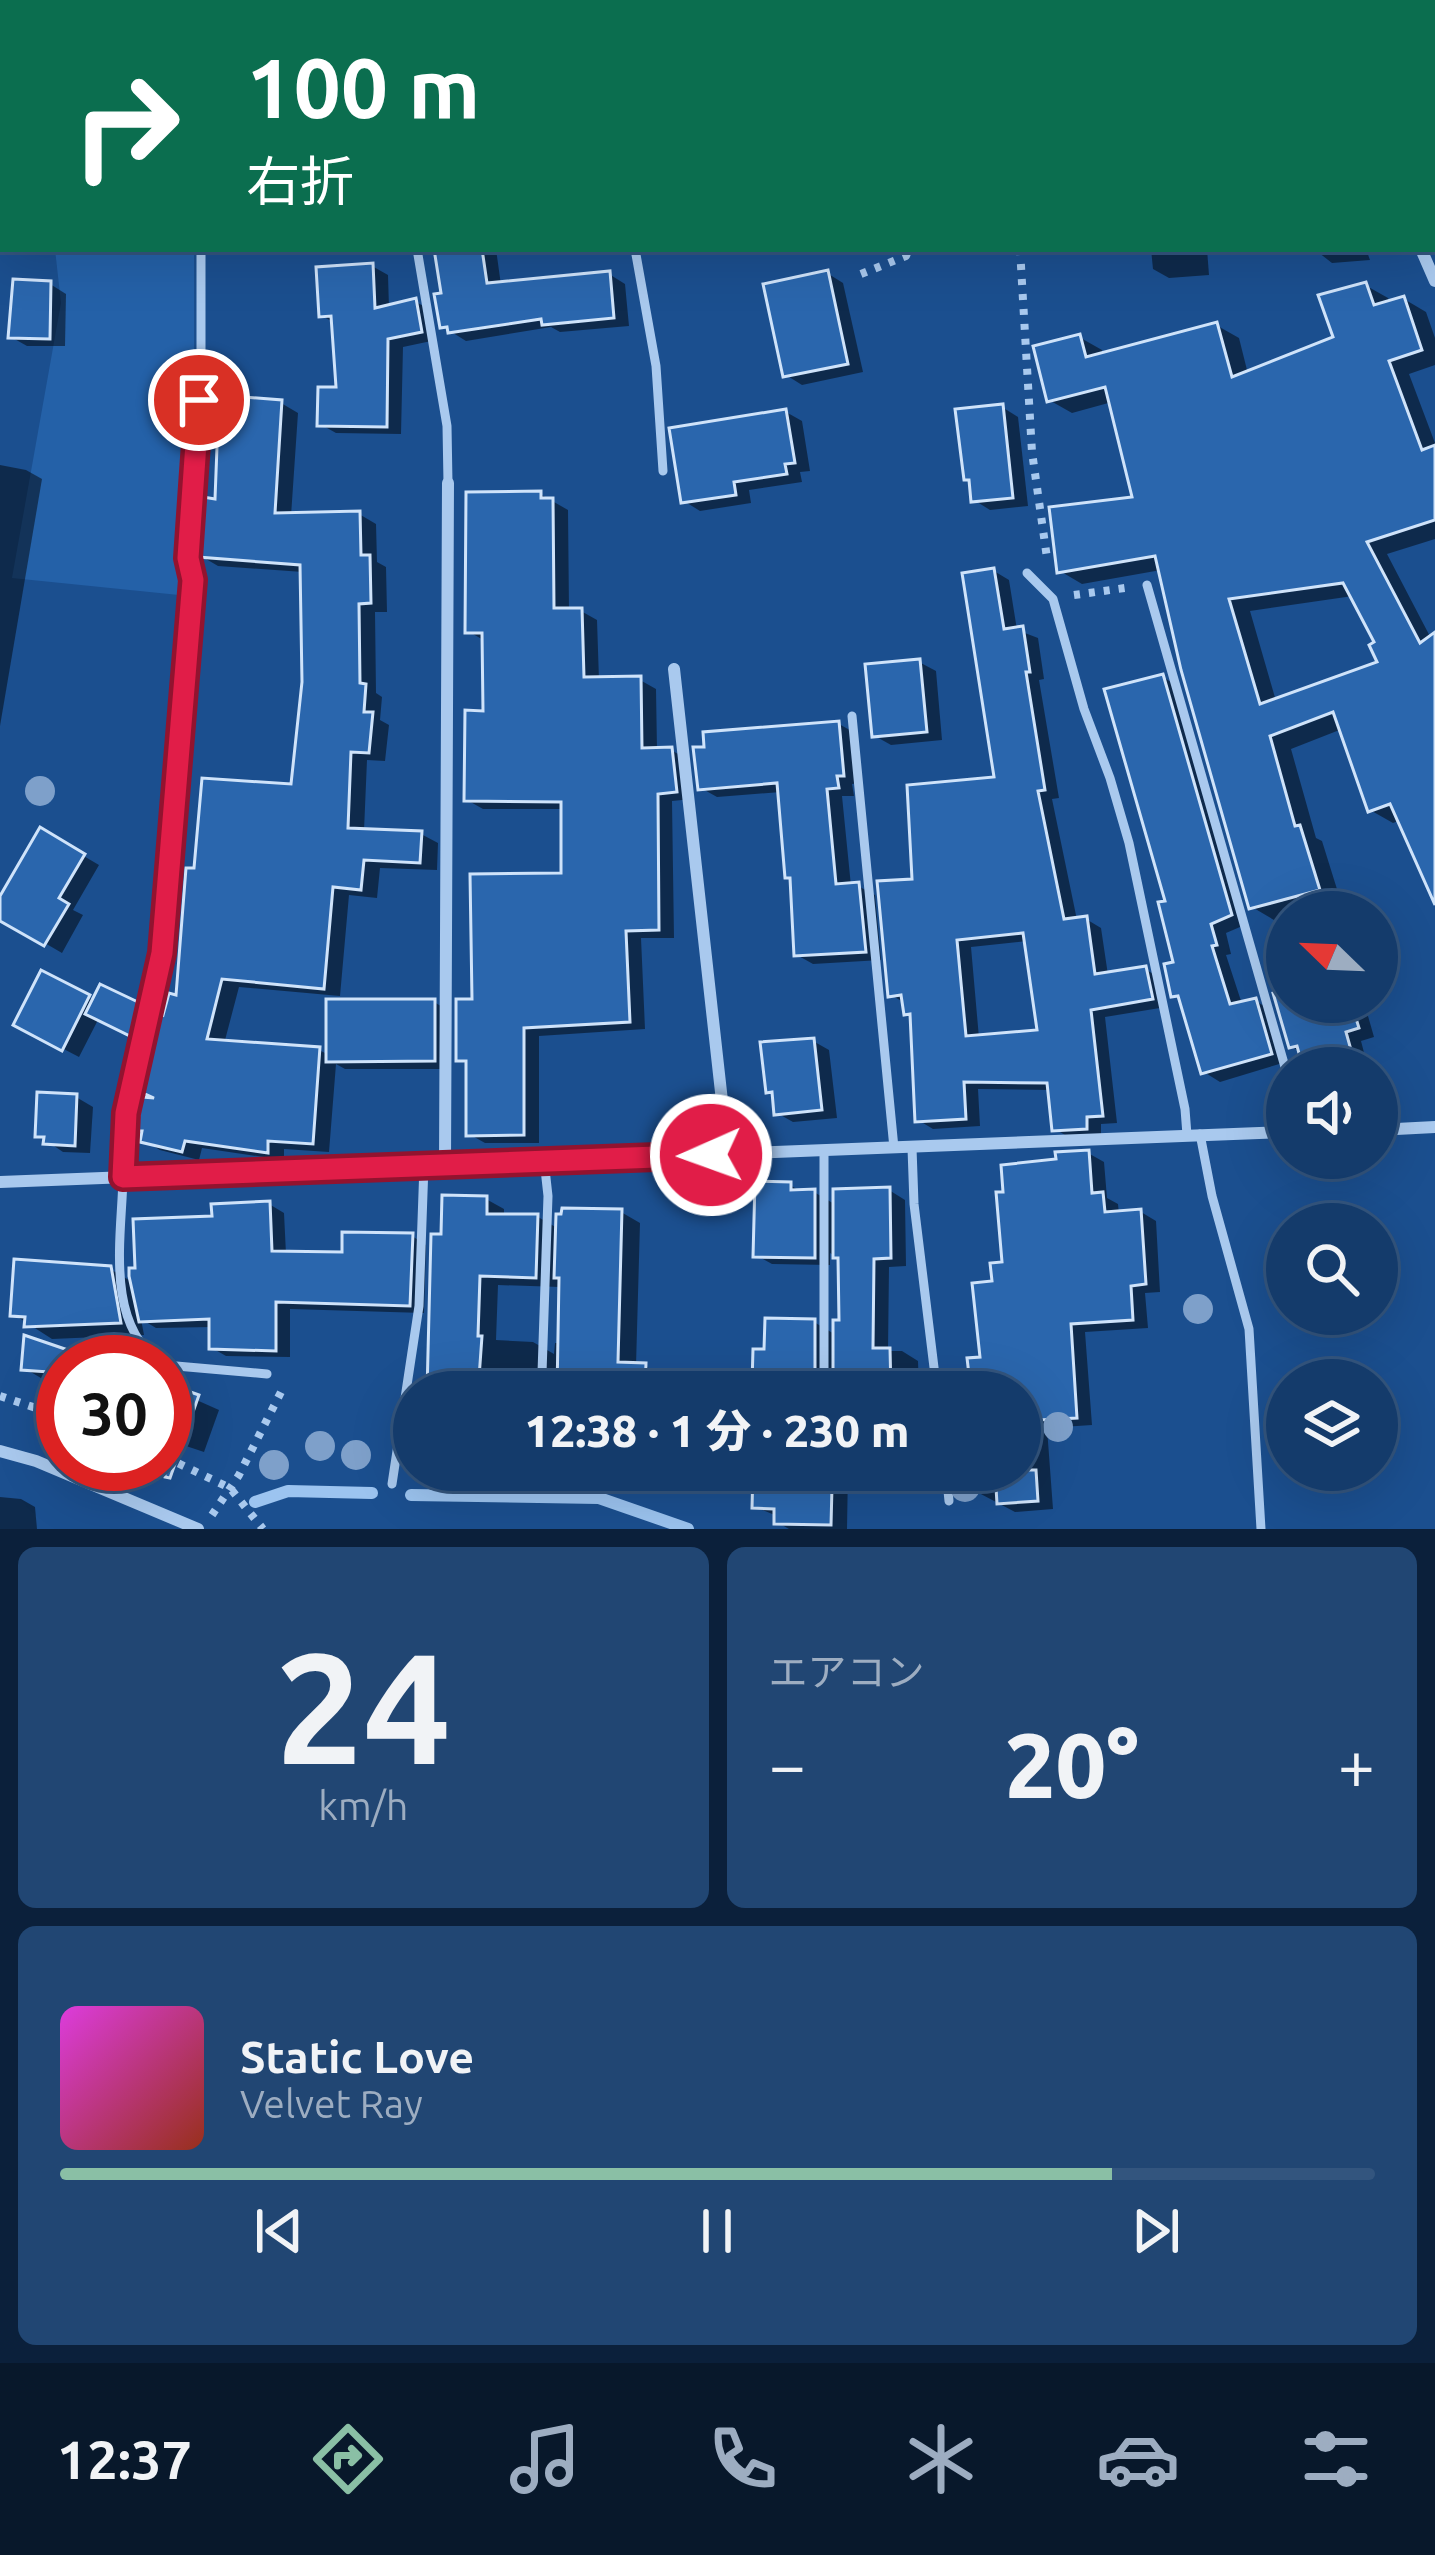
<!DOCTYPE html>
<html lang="ja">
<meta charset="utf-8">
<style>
:root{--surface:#143b6b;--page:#214673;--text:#f1f3f6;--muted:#9dadc1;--line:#33557e;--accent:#8abfa5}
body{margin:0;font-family:Ubuntu,"Noto Sans JP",sans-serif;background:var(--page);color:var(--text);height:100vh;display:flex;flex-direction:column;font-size:45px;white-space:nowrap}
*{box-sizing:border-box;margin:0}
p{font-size:39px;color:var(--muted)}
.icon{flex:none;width:66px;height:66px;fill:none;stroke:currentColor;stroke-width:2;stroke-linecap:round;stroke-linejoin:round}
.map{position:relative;height:1529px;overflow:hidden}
.sheet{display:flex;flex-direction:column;gap:18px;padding:18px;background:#0b203b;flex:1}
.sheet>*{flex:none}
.banner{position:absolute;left:0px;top:0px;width:1437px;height:252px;box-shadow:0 12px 48px #0002,0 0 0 3px var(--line);background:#0b6e4f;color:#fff;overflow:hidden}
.needle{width:78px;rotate:293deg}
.controls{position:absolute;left:1266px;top:891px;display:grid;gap:24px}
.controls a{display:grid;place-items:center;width:132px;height:132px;border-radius:50%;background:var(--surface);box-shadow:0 12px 48px #0002,0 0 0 3px var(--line);font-size:60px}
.speed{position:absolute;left:36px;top:1335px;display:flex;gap:24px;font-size:60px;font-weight:700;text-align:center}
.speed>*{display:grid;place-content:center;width:156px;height:156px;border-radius:50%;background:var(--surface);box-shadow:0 12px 48px #0002,0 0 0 3px var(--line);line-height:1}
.speed .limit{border:18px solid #d22;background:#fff;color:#111}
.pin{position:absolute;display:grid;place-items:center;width:102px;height:102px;color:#fff;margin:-51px;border:6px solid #fff;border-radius:50%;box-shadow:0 3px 12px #0007}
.me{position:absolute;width:132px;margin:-66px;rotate:268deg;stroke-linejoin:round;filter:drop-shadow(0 0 9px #0008)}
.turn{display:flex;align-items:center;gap:42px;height:252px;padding:0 48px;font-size:54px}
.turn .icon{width:156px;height:156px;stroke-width:2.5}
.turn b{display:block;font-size:84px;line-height:102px}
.big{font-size:90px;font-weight:800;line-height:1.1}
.sheet .card{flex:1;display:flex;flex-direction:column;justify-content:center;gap:18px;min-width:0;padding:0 42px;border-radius:18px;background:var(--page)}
.sheet .dial{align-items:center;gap:0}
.dial b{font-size:156px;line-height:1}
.song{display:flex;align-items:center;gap:36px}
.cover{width:144px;height:144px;border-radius:18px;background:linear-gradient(135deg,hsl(300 70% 55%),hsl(10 70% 35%))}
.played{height:12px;border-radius:6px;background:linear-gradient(90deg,var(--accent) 80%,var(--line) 80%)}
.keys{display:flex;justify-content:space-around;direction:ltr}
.heat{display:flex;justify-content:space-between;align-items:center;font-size:66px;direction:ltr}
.sheet .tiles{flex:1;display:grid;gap:18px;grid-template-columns:1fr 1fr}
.card:last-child{grid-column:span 2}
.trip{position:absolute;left:393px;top:1371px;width:648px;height:120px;border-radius:60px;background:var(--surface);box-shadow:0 12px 48px #0002,0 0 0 3px var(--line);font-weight:800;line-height:120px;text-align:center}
.dock{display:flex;height:192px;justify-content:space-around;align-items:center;background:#08182b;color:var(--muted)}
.dock .icon{width:84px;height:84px}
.dock .active{color:var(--accent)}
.dock b{font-size:54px;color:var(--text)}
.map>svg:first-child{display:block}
</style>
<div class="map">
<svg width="1435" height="1529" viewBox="0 0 1435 1529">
<rect width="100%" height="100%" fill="#1b4f8f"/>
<path fill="#2461a8" d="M55,249H194V360L179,595L12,578L61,303Z"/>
<g fill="#0007" fill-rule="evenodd">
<path d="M246,0H299V3H247Z"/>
<path d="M383,0H559L560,3H376Z"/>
<path d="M650,0H808L809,3H650Z"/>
<path d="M1002,0H1060L1061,3H1003Z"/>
<path d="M0,174L3,176L0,218Z"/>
<path d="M71,249H124V250L75,252Z"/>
<path d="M436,249H496L501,285L609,274L625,284L629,326L560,332L551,327L466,341L442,326L444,295Z"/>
<path d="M1151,249H1207L1209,275L1169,278L1153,269Z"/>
<path d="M1314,249H1366L1370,260L1332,263Z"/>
<path d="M372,266L388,275L389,308L416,302L431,310L436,340L403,347L401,434L336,433L320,424L339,390L335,323L322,316Z"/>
<path d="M827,273L843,283L863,372L802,385L786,375Z"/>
<path d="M50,284L66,294L65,346H27L11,337Z"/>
<path d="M1365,285L1388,298L1390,303L1404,299L1426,312L1435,338V365L1409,374L1435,443V539L1387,554L1435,646V898L1401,820L1393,823L1370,810L1342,729L1291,749L1316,838L1322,841L1341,902L1312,912H1287V916L1274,920L1252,907L1161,570L1082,584L1060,571L1136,499L1112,402L1072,413L1049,400L1079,337L1102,350L1103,356L1216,325L1239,338L1248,374L1336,339ZM1353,596L1378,643L1382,663L1276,701L1250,611Z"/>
<path d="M281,403L298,413L291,516L359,514L376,524L377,562L386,567L387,612H375L376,693L382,697L380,720L389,725L385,761L367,760L364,831L421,834L438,843L437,870L380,868L377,898L349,895L340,996L239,987L224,1044L319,1050L329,1055L434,1002L451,1012L450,1069H345L336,1064L329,1152L284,1149V1160L202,1148L199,1160L160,1150L143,1140L165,1102L196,871L293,787L305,682L303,572L218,566L201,556L218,502Z"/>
<path d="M1002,407L1018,417L1028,506L990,510L974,500Z"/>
<path d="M786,412L802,421L810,471L800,472L802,482L749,490L751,503L700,511L684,501Z"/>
<path d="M0,465L26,470L42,479L0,726Z"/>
<path d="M540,494L568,510L569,611H581L597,620L599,680H640L656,689L657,750H671L687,759L692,799L672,801L674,938H641L645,1029L539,1036V1143H485L469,1134V1065L459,1060L476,1002L564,876V809H483L467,800L487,714L485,641L468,631Z"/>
<path d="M994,571L1009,580L1017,630L1038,638L1044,679L1039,680L1059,798L1052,799L1077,920L1086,919L1101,928L1108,975L1145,969L1160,978L1166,1007L1105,1017L1117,1123L1101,1124V1136L1070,1138L1055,1129L1050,1090L978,1089L980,1126L933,1129L918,1120L914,1017L906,1013L905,1003L891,995L915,882L998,780ZM1027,941L1041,1033L979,1038L971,947Z"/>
<path d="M919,662L936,671L942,740L891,745L875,736Z"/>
<path d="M1163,677L1179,687L1247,924L1226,933L1231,954L1226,955L1242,1004L1255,1001L1272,1010L1286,1062L1220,1082L1204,1072L1182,1000L1173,995L1176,965L1169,903Z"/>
<path d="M839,724L855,733L859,783L852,784L854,796H842L851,886H858L875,895L881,960L813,964L797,955L793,879L781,792L717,797L701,788Z"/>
<path d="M41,831L99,865L73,910L83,915L62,953L0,917V902Z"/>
<path d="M43,974L95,1001L101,988L146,1010L140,1038L99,1018L79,1057L33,1033Z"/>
<path d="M1287,992V1002H1364L1374,1037L1361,1041L1368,1068H1307L1301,1052L1292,1047L1277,995Z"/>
<path d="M813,1041L829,1050L837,1118L793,1122L777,1113L775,1095L769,1091Z"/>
<path d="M76,1097L93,1107L90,1153L63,1152L38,1135Z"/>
<path d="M1088,1153L1104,1162L1107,1198L1118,1204L1119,1214L1141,1212L1156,1221L1160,1292L1145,1293L1148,1328L1085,1332L1092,1425L1047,1428L1053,1509L1015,1512L977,1492L974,1470H1020V1392H965L963,1376L972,1375L983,1359L995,1284L1059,1162Z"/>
<path d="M790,1185L803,1193L814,1192L836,1205L889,1190L905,1200L906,1266L889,1267L888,1351H902L918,1361L919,1392H763V1387L756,1383L767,1352L814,1322L836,1335L842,1323L841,1260L830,1253V1265L772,1264L756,1255Z"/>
<path d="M486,1199L504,1209V1217H538L559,1229L621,1212L640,1223L636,1366H645L663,1376V1392H429L444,1237ZM498,1285L560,1287V1343H555L554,1354L533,1342L496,1340Z"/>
<path d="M269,1204L284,1213L286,1254L345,1255L412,1236L426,1245L424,1313L290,1309V1357L226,1356L212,1348V1327L156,1328L141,1319L144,1335L52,1339L13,1314L110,1269L134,1283L215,1219Z"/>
<path d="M26,1339L94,1362H63V1382L46,1381L24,1368Z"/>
<path d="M165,1386L219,1410L204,1452L165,1439Z"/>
<path d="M757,1470H848L847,1529H789L777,1522V1516L755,1507Z"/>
<path d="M0,1497L21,1499L35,1507L37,1529H0Z"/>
</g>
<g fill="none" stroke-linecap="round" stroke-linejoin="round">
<g stroke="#9cc4f0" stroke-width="12">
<path d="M411,1495L599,1498L688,1529"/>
<path d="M255,1502L288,1491L372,1493"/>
</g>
</g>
<g fill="#2a66ad" stroke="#cfe3fa" stroke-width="3" fill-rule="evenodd">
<path d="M434,249H482L487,283L610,271L614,318L542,325L541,319L448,333L447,327L440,328L434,294L441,293Z"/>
<path d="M373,263L375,308L416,298L422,332L388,339L387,427L317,426L318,387H336L331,316L319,317L316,267Z"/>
<path d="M828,270L848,364L783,377L763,284Z"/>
<path d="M13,279L51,281L50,339L8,338Z"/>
<path d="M1366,282L1374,305L1404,296L1422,350L1389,361L1422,450L1435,445V520L1367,542L1420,643L1435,632V905L1390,804L1368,812L1333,712L1270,736L1295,826L1300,825L1320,890L1249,909L1181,670L1155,556L1057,573L1049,507L1132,497L1105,387L1047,402L1033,346L1080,334L1086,357L1217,322L1232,377L1333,337L1318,295ZM1343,583L1374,642L1369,645L1377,662L1260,704L1229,599Z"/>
<path d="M219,395L282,400L275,513L360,511L361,555H370L371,603L359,604L360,683L366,684L364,712H373L369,753L351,752L348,828L422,831L420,863L364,860L361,890L333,887L324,989L222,979L207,1039L320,1047L313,1144L268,1141V1153L185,1141L182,1152L140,1142L142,1131H136L142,1097L154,1098L143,1093L159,1013L163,1015L169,993L176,995L186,868H194L202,778L291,784L302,682L300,565L198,557L203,497L215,499Z"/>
<path d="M1003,404L1013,498L971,502L969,480H964L955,409Z"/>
<path d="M786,409L795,463L785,464L787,474L734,482L736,495L681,503L669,428Z"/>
<path d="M541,491V498H553L554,608H582L584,677L641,676L642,748L672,747L677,792L658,794L659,930L626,931L630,1022L524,1028V1135L466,1136V1061H456V999H472L470,874L561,873V802L464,801L465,710L483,711L482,633H465L466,492Z"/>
<path d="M994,568L1004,629L1023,626L1030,672H1026L1045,790L1038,791L1064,919L1087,916L1095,974L1146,966L1153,999L1091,1010L1103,1116L1087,1117V1129L1052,1131L1047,1083L964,1082L966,1119L915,1122L910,1014L904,1015L901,995L888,997L877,881L912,879L907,785L994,777L962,573ZM1023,933L1037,1030L966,1036L957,940Z"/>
<path d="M920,659L927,732L872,737L865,664Z"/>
<path d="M1163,674L1232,915L1211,924L1217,945L1212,946L1230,1004L1256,998L1272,1054L1201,1074L1178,996L1171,997L1164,964L1173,962L1158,902L1165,901L1104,689Z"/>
<path d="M839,721L844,776H837L839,788L827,789L836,884L859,882L866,952L794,956L790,878H785L777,783L698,790L693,747H704L703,732Z"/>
<path d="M40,827L85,854L59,898L69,904L44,946L0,921V896Z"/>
<path d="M41,970L90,995L62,1051L13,1025Z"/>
<path d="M100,984L140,1003L132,1037L85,1014Z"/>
<path d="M1287,989V1002H1351L1359,1028L1346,1032L1356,1068H1303L1297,1046L1289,1048L1273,993Z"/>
<path d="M326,999H435V1061L326,1062Z"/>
<path d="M814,1038L822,1110L774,1115L772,1092L766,1093L760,1042Z"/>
<path d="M37,1092L77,1094L75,1146L43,1144L44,1137H35Z"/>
<path d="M1089,1150L1092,1193L1103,1192L1105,1212L1141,1209L1146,1284L1131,1286L1133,1320L1071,1324L1077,1418L1020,1421V1392H971L967,1358L980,1357L972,1283L992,1281L990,1263L1002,1262L996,1192H1003L1001,1165L1056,1159L1055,1152Z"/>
<path d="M755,1181L791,1182V1190L815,1189V1258L753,1257Z"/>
<path d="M890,1187L891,1258L874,1259L873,1348H890L891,1392H833V1320H839L838,1258H833V1189Z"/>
<path d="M442,1195L487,1196V1214H538L536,1278L480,1276L478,1336H482L478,1392H427L431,1234H441Z"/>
<path d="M270,1201L272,1251L342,1252V1232L413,1233L410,1306L276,1302V1351L209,1349V1319L139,1322L129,1276V1268H135L133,1219L212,1216L211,1204Z"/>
<path d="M562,1208L622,1209L618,1362L646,1363L645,1392H557L559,1278H554L556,1214H561Z"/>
<path d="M14,1259L111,1266L121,1323L24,1327L25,1317L10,1316Z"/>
<path d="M765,1318L815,1319V1392H760V1385L752,1384L753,1349H764Z"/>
<path d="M24,1335L103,1362H63V1373L21,1370Z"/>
<path d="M165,1383L199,1395L170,1478L165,1477Z"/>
<path d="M753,1470H801V1486L832,1487L831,1525L774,1524V1509L752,1508Z"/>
<path d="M995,1470H1036L1038,1501L997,1504Z"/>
</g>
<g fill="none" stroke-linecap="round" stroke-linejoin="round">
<g stroke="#a9c9ee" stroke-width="8" stroke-dasharray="6 9" stroke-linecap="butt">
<path d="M1020,249L1032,452L1047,558"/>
<path d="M861,274L906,256L909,249"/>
<path d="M1074,595L1125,588"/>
<path d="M0,1396L63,1417"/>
<path d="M165,1457L230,1488L263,1529"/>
<path d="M212,1515L239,1475L281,1392"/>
</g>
<g stroke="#a9c9ee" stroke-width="9">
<path d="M144,0L145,3"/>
<path d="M362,0V3"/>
<path d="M584,0V3"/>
<path d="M861,0L862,3"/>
<path d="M982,0L983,3"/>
<path d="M417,249L447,426L448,483"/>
<path d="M635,249L656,366L663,471"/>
<path d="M1027,573L1053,599L1084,709L1110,778L1129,843L1185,1109L1187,1135"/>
<path d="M193,580L188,558L201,360V249"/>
<path d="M1147,585L1287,1074"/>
<path d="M852,716L894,1148"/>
<path d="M1200,1134L1212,1196L1249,1329L1261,1529"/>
<path d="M912,1148L914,1204L937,1392"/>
<path d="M824,1151V1392"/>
<path d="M123,1177C122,1234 104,1323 160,1362"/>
<path d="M165,1365L267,1374"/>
<path d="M542,1373L548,1196L544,1160"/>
<path d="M946,1470L949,1501"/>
<path d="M392,1484L419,1306L424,1165"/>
</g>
<g stroke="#a9c9ee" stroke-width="12">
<path d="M1325,0L1326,3"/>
<path d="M1421,249L1435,281"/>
<path d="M674,669L728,1155"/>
<path d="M1377,1130L1435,1127"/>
<path d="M445,1164L448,483"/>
<path d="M123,1177L126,1113L162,953L193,580"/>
<path d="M0,1182L1287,1132"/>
<path d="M0,1451L36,1461L198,1529"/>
</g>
<path stroke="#f8faff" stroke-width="33" d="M18,3L24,0"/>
</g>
<g fill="#7ea0ca">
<circle cx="40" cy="791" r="15"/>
<circle cx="1198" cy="1309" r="15"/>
<circle cx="1058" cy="1427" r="15"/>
<circle cx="320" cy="1446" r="15"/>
<circle cx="356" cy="1455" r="15"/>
<circle cx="274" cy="1465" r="15"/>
<circle cx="965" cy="1487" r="15"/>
</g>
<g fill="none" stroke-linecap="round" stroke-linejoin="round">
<g stroke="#92132f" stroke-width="30">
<path id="route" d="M199,400L188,558L193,580L162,953L126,1113L123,1177L711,1155"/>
</g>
<use href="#route" stroke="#e11d48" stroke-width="21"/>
</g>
</svg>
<div class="controls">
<a><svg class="needle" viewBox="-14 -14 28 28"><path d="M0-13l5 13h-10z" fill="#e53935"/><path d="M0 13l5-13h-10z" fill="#9dadc1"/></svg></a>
<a><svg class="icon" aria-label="sound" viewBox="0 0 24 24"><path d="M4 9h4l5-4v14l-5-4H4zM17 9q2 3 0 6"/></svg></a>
<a><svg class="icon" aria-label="search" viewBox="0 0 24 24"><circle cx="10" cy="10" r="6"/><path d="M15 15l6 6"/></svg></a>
<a><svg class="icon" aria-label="layers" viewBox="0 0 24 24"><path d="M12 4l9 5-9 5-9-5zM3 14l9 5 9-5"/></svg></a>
</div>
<div class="speed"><div class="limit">30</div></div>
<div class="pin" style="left:199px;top:400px;background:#d93025"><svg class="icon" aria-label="arrive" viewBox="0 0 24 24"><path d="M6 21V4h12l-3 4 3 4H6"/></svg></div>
<svg class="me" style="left:711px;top:1155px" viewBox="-20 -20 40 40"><circle r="17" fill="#e11d48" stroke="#fff" stroke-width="3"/><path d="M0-11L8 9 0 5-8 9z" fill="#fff"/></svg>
<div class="trip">12:38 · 1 分 · 230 m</div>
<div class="banner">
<div class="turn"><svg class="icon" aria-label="right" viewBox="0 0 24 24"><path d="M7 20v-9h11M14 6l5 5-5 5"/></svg><div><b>100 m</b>右折</div></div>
</div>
</div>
<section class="sheet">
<div class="tiles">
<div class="card dial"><b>24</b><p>km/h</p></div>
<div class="card"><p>エアコン</p>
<div class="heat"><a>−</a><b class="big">20°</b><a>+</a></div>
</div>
<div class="card">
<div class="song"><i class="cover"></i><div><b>Static Love</b><p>Velvet Ray</p></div></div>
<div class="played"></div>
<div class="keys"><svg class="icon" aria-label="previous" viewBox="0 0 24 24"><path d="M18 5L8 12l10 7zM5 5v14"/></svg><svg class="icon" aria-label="pause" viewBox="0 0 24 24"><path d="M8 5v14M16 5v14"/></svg><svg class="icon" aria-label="next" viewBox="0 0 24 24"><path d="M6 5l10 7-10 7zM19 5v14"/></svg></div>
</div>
</div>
</section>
<nav class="dock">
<b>12:37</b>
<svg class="icon active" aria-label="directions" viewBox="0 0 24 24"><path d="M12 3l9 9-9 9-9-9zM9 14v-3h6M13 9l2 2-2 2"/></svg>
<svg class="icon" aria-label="music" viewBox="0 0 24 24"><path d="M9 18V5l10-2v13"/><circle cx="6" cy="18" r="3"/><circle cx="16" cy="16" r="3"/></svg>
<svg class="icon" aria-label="phone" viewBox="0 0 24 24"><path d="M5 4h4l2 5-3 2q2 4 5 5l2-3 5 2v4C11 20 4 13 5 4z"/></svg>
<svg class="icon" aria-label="climate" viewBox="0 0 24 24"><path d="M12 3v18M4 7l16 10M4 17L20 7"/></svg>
<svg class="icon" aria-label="car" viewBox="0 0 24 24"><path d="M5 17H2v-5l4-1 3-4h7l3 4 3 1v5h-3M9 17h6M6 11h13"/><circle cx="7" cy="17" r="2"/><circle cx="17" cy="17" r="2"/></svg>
<svg class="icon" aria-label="filters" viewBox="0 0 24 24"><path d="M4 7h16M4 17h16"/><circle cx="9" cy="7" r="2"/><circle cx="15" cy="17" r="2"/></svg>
</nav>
